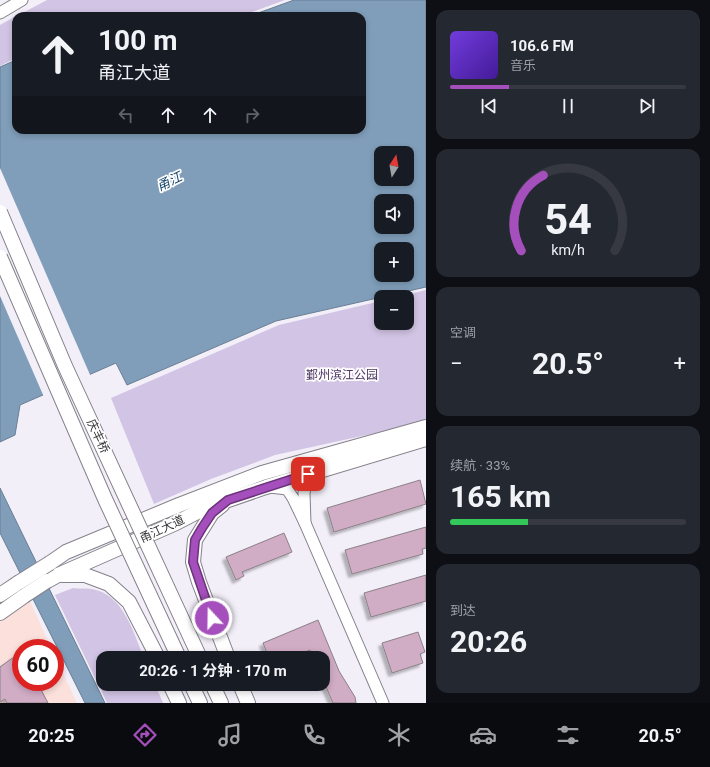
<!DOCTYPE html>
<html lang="zh">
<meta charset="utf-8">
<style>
:root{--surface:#171b24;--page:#242831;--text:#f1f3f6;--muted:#9ea1a6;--line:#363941;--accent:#a54fbc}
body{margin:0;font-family:Roboto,"Noto Sans SC",sans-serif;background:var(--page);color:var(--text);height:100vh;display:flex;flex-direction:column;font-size:15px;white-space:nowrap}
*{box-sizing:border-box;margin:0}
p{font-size:13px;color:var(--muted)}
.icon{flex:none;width:22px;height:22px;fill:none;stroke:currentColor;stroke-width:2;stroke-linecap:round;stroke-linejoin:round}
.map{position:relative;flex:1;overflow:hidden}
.side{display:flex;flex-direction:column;gap:10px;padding:10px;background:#0d0f14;width:284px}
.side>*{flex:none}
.hud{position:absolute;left:12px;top:12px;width:354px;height:122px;border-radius:12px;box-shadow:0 2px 6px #0003;background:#171b24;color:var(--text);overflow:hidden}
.needle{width:26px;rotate:11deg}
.tools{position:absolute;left:374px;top:146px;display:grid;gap:8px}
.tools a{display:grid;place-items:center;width:40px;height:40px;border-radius:8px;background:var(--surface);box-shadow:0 2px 6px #0003;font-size:20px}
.speed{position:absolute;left:12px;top:639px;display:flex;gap:8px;font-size:20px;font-weight:700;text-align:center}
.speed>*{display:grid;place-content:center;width:52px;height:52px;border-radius:50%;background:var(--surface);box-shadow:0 2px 6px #0003;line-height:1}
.speed .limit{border:6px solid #d22;background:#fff;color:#111}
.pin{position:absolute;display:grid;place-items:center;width:34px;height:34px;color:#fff;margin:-17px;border-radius:8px;box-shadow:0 2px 6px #0006}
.me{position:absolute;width:44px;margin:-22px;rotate:339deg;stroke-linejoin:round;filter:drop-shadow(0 0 3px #0008)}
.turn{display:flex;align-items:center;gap:14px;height:84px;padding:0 20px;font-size:18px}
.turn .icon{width:52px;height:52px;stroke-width:2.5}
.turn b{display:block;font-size:28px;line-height:34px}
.lanes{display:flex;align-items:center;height:38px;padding:0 20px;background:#0003;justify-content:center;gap:20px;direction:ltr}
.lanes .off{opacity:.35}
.big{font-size:30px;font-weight:700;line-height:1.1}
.side .widget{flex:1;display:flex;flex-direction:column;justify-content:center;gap:6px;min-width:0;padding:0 14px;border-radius:12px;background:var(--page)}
.side .dial{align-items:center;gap:0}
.dial svg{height:104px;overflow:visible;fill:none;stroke:var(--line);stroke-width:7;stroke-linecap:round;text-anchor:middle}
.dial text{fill:var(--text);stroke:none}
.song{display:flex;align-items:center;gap:12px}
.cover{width:48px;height:48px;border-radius:6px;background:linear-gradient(135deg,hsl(260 70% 55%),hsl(260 70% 35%))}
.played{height:4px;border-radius:2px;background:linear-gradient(90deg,var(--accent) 25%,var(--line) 25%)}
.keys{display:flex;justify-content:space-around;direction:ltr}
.heat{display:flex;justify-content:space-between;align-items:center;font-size:22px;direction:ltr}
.charge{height:6px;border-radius:3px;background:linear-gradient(90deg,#34c759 33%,var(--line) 0)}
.trip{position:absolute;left:96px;top:651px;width:234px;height:40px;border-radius:12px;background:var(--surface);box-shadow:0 2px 6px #0003;font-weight:700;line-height:40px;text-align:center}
.menu{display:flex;height:64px;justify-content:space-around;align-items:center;background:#090b0e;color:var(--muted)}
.menu .icon{width:28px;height:28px}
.menu .on{color:var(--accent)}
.menu b{font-size:18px;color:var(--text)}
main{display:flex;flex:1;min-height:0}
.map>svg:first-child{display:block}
</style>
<main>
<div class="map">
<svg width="426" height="703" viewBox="0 0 426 703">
<defs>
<filter id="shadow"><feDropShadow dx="-3.5" dy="3.5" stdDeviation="1" flood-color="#0004"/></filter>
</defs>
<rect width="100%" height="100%" fill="#f3eff9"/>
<path fill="#fbe0db" d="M29,599L51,648H21V682H55V656L77,703H0V622Z"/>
<g fill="#d2c4e4">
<path d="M47,0H285L241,16H17Z"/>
<path d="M16,16V58L0,66V25Z"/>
<path d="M426,290V421L417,424L275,455L211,479L154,504L111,398L279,325L381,301V323H407V297H397Z"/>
<path d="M73,588C79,589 86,588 92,589C124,595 133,632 144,658H103V684H155L163,703H107L55,595Z"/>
</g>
<g fill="#809eba" stroke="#6a7e93" fill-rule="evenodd">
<path d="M294,0H426V287L276,321L127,385L116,363L20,405L15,435L0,442V67L16,60V130H362V16H250ZM381,153H407V179H381ZM381,201H407V227H381ZM381,249H407V275H381Z"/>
<path d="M0,488L105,703H85L0,533Z"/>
</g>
<path fill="#f3eff9" d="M0,168L91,377L44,397L0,296Z"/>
<g fill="#d1acc5" stroke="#8a8086" filter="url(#shadow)">
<path d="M420,480L426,504L334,532L327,508Z"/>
<path d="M426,527V548L422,549L423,554L352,574L345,550Z"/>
<path d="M284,533L292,552L242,572L244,576L236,580L226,557Z"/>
<path d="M426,575V601L371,617L364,593Z"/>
<path d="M318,620L339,671L355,697L356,703H333L323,680V658H313L310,650L290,658H269L263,643Z"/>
<path d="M418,632L425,652L420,654L423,663L392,673L382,643Z"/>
<path d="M21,652V682H37L48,703H7L5,699L0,702V667Z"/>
</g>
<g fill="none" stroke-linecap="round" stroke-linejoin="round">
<g stroke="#85818a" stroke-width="13">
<g id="minor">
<path d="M0,13L22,0"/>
<path d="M270,487L287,489L293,498L305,523L304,493L308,474"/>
<path d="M305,523L383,703"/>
</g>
</g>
<g stroke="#85818a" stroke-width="16">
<g id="major">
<path d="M222,505L212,513L195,540L193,562L199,582L228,658"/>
<path d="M50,563L66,552L179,505L262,473L426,427"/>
<path d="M62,575H85L109,584L129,602L158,658"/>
<path d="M47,581L58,575L176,523L205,508L266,487L426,439"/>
<path d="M0,595L18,583"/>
<path d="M0,613L24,596"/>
<path d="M170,684L179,703"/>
<path d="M191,684L200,703"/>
<path d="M212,684L221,703"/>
<path d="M240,684L248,703"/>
</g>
</g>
<use href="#minor" stroke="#fff" stroke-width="11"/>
<use href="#major" stroke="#fff" stroke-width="14"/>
<g stroke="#85818a" stroke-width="16" stroke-linecap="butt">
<g id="major-bridge">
<path d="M0,212L65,366L200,658"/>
<path d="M0,257L105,499L179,658"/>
<path d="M18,583L50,563"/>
<path d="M24,596L47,581"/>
</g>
</g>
<use href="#major-bridge" stroke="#fff" stroke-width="14"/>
</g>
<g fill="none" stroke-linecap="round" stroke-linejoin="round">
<g stroke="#6b337a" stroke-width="10">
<path id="route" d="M212,618L193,562L195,540L202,528L212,513L228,500L308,474"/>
</g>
<use href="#route" stroke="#a54fbc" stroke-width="7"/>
</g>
<g text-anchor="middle" stroke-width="3.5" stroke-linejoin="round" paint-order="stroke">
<g font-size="12" fill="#4d3666" stroke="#fefefe">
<text x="342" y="379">鄞州滨江公园</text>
</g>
<g font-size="12" fill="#363438" stroke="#fefefe">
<text transform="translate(98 436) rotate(65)" y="4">庆丰桥</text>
<text transform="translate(162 529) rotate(-25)" y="4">甬江大道</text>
</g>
<g font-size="13" font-style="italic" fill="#124369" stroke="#fefefe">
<text transform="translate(169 181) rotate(-26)" y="5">甬江</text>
</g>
</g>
</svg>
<div class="tools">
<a><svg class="needle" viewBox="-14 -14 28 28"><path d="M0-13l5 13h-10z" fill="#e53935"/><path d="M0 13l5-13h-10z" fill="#9ea1a6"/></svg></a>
<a><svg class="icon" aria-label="sound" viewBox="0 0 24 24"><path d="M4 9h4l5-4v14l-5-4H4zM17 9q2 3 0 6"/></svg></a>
<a>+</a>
<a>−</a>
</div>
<div class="speed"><div class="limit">60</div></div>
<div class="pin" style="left:308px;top:474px;background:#d93025"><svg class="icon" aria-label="arrive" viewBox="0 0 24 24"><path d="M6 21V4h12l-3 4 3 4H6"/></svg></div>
<svg class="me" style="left:212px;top:618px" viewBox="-20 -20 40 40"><circle r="17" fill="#a54fbc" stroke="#fff" stroke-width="3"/><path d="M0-11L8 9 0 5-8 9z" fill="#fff"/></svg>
<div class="trip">20:26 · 1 分钟 · 170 m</div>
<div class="hud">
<div class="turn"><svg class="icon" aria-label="ahead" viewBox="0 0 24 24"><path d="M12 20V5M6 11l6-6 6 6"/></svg><div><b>100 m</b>甬江大道</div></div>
<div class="lanes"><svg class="icon off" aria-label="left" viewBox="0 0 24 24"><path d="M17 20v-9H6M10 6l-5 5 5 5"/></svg><svg class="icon" aria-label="ahead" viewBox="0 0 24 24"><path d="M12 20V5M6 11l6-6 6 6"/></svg><svg class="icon" aria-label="ahead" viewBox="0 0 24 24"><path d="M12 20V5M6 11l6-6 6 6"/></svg><svg class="icon off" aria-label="right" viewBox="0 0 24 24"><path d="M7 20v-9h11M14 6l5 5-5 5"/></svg></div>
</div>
</div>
<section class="side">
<div class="widget">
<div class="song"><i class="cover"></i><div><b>106.6 FM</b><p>音乐</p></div></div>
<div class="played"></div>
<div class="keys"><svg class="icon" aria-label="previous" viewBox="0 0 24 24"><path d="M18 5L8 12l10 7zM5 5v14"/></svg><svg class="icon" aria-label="pause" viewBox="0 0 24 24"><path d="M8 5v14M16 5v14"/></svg><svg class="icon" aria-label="next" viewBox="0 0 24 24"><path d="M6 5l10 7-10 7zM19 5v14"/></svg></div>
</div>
<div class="widget dial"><svg viewBox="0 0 100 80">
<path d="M14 69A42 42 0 1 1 86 69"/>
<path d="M14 69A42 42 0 0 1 31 11" stroke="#a54fbc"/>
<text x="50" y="56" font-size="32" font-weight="700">54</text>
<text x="50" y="72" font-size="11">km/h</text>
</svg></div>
<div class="widget"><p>空调</p>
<div class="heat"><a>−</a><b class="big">20.5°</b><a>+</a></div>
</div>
<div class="widget"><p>续航 · 33%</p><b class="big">165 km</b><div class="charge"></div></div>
<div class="widget"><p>到达</p><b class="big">20:26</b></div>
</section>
</main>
<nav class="menu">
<b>20:25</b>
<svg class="icon on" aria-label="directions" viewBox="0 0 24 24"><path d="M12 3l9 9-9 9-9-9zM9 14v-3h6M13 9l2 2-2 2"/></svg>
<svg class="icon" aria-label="music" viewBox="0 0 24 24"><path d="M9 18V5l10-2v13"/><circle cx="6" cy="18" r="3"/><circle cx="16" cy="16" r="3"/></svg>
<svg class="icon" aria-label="phone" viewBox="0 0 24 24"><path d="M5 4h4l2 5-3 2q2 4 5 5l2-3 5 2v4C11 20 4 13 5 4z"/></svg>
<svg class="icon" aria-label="climate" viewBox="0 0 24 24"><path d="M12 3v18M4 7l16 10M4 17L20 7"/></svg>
<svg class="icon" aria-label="car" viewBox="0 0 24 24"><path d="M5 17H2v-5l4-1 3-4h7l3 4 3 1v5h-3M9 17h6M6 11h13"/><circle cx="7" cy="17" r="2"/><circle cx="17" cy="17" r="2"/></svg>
<svg class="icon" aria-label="filters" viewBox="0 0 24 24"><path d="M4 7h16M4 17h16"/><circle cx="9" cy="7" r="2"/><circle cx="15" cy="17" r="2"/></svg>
<b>20.5°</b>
</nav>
